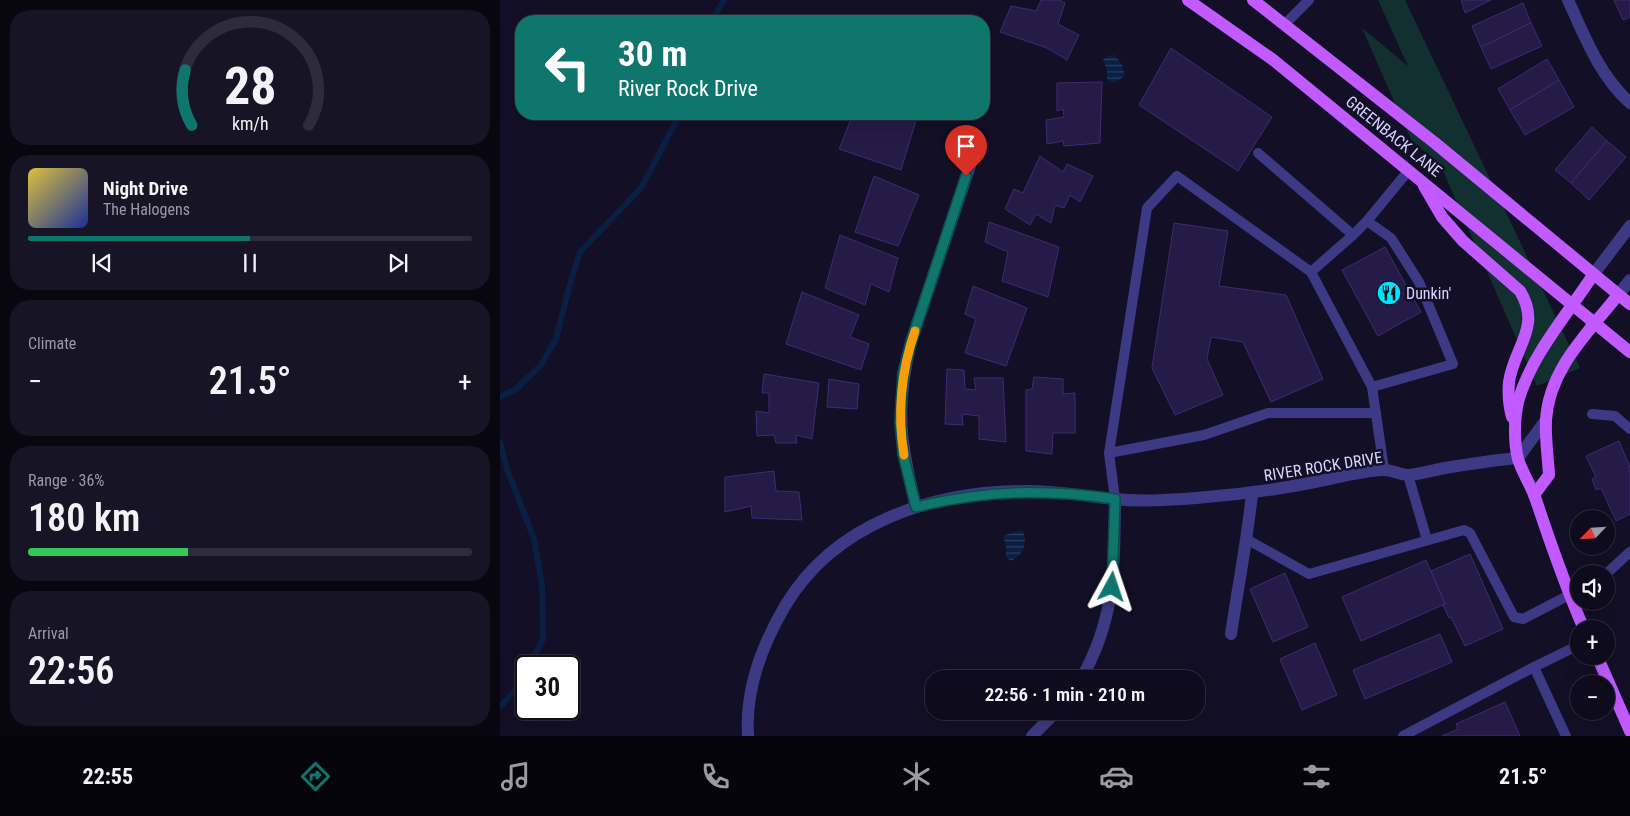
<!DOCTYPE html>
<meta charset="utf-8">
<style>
:root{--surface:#0e0b1c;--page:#171425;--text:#f1f3f6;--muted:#9b9ba3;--line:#2e2b3b;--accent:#0f766e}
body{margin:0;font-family:"Roboto Condensed",sans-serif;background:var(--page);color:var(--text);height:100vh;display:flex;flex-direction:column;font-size:19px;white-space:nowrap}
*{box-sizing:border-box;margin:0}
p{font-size:16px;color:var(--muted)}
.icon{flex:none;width:28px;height:28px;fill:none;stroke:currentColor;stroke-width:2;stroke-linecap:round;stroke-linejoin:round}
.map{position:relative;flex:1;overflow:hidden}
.drawer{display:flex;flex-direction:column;gap:10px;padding:10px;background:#08060f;width:500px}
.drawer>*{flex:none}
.banner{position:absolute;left:15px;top:15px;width:475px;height:105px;border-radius:20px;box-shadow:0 5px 20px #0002,0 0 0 1px var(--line);background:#0f766e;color:#fff;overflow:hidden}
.needle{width:32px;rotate:245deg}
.controls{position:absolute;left:1070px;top:510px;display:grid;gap:10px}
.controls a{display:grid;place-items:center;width:45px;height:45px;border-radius:50%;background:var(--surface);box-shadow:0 5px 20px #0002,0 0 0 1px var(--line);font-size:25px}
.speed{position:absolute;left:15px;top:655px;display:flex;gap:10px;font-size:25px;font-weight:700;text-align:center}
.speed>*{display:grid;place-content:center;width:65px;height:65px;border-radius:50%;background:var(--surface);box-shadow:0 5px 20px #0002,0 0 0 1px var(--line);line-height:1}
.speed .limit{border:2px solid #111;border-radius:8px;background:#fff;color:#111}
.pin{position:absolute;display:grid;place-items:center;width:42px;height:42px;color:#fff;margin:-51px -21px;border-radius:50% 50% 50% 0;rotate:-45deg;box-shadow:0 0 5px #0007}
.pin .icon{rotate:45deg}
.me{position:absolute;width:55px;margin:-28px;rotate:5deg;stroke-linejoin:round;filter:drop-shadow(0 0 4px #0008)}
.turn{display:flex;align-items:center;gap:18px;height:105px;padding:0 20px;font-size:22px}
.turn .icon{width:65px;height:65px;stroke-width:2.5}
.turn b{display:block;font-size:35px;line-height:42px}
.big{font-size:38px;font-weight:600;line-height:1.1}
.drawer .widget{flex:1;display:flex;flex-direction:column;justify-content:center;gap:8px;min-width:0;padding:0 18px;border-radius:20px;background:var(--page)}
.drawer .dial{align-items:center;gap:0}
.dial svg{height:130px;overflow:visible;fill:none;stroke:var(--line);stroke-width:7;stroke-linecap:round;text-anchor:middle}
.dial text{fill:var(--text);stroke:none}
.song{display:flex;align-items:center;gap:15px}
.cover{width:60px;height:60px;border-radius:8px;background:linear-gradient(135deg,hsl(50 70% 55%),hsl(230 70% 35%))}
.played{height:5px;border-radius:2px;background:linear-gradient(90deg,var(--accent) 50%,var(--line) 50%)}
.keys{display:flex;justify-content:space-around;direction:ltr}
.heat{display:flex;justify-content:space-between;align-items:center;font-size:28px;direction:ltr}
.charge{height:8px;border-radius:4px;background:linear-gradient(90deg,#34c759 36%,var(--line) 0)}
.trip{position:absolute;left:425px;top:670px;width:280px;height:50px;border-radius:20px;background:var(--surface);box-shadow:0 5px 20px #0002,0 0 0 1px var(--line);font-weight:600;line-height:50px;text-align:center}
.dock{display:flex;height:80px;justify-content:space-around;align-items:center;background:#06040b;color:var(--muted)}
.dock .icon{width:35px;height:35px}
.dock .selected{color:var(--accent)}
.dock b{font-size:22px;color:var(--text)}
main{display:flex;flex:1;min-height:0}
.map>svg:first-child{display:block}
</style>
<main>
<section class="drawer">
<div class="widget dial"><svg viewBox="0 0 100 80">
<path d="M14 69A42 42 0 1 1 86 69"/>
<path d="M14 69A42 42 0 0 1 10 35" stroke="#0f766e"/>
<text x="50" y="56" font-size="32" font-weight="700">28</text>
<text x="50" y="72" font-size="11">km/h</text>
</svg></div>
<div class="widget">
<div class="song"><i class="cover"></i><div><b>Night Drive</b><p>The Halogens</p></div></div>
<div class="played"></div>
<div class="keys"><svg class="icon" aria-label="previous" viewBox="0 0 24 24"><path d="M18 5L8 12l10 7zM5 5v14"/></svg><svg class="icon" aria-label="pause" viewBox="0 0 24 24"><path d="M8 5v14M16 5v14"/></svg><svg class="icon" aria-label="next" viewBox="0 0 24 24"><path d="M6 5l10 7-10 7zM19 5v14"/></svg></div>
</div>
<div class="widget"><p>Climate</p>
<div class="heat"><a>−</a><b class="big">21.5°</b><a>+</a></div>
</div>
<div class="widget"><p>Range · 36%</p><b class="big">180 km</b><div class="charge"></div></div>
<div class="widget"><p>Arrival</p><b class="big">22:56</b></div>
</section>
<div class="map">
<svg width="1130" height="736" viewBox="0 0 1130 736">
<defs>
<pattern id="water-rules" width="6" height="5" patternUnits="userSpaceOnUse" patternTransform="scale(1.25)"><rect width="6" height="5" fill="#0a1f44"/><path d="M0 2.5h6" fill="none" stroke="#2d3f60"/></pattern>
</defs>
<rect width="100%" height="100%" fill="#130f26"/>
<path fill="#12302f" d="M878,0H905L1080,368L1037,386L940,164L911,140L862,28L908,66Z"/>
<g fill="url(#water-rules)">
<path d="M615,55L622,65L625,76L614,83L607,79V70L603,60L608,56Z"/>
<path d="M519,530L523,531C528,545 523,554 511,561L506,557V545L503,536Z"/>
</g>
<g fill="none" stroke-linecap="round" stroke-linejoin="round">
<g stroke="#0a1f44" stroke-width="6">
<path d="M211,21L224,0"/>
<path d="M0,397L16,389L41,365L56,339L70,284L80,252L141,188L180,114"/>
<path d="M0,442L7,469L34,539L42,585L43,639L29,666"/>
<path d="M0,707L19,686L26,671"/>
</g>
</g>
<g fill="#241b47" stroke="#3b2d73">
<path d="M541,0H559L565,3L558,24L579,35L567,60L547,48L500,32L511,6L536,11Z"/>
<path d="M961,0H991L965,13Z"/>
<path d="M1114,0H1130V17L1123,20Z"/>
<path d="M1023,3L1031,23L981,47L972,26Z"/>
<path d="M1031,23L1042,46L991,69L981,47Z"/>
<path d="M671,48L772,117L738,171L639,105Z"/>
<path d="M1047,59L1059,80L1010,110L998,89Z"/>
<path d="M1059,80L1074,107L1025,135L1010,110Z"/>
<path d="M602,82L600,143L564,146L563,141L547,144L546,120L564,117L563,109L557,111V83Z"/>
<path d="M353,114H405L417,117L401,170L339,149Z"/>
<path d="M1092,127L1107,141L1071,183L1055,170Z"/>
<path d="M1107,141L1126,157L1089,200L1071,183Z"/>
<path d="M540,156L563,172L567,164L593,176L580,202L570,195L564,208L555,205L551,223L536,214L530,225L505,209L514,189L523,193Z"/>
<path d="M374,176L419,195L398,246L355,232Z"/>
<path d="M489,222L559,247L548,297L502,281L508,252L485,242Z"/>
<path d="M674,223L728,231L719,286L786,295L823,379L771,402L743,342L711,337L707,359L723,395L675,415L652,368Z"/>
<path d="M340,235L398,258L389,292L371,284L365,305L325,288Z"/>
<path d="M885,247L921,312L878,336L842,270Z"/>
<path d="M473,286L527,308L506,366L465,353L476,319L465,314Z"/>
<path d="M302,292L359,315L350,337L369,344L361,370L286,344Z"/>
<path d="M447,369L464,370L465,389L476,390L474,378H503L506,442L479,439V416L462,414L463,425L445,424Z"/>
<path d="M264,374L319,383L312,439L296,435L297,443H276L274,435L257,436L256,411L269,413V393H262Z"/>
<path d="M534,377L563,379V394L575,393V433H553L552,454L526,451V390L532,389Z"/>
<path d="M329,379L359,384L357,409L327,407Z"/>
<path d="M1119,441L1130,467V514L1116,521L1101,488L1096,490L1092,479L1096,477L1086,456Z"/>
<path d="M274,471L276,491L299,492L302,520L252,518L251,506L225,512V477Z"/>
<path d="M970,554L1003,629L965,646L951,617L949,618L943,605L945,604L931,571Z"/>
<path d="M926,560L945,604L861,641L842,597Z"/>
<path d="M785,573L808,627L773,642L750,589Z"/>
<path d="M940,634L952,662L865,699L853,670Z"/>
<path d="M815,643L837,695L802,710L780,659Z"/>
<path d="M1005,702L1020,736H942L958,729L956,724Z"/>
</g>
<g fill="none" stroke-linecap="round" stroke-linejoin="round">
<g stroke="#3d3a85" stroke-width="10">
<path d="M785,24L809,0"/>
<path d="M758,153L853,235L867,221"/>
<path d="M811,272L853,235"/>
<path d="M872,387L953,364L919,282L891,238L867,221L909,170"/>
<path d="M1092,414L1115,416L1130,429"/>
<path d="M609,453L704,435L768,413H876"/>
<path d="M908,475L927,540"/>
<path d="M615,499L609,453L647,208L677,176L811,272L872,387L884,469"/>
<path d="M748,540L809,574L964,530L970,533L1014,617L1023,619L1079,590"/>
<path d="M1106,574L1130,552"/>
<path d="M903,736L1034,667"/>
<path d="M1066,736L1034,667L1079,645"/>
</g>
<g stroke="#3d3a85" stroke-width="12">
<path d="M1068,0C1085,37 1099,75 1130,103"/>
<path d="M1093,275L1130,226"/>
<path d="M1118,295L1130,280"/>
<path d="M416,507C400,442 395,408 411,342L479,139"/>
<path d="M731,634C738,587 747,541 752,494"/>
<path d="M581,679C616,618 614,567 615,499"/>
<path d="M248,736C245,689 262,645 285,606C335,522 434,491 527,491C556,491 585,496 614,499C641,502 669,500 696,498C737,495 775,490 815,482C837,478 860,471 882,470C891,469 900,475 909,475C921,474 934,470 945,468C970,464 993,460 1018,458L1046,420"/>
<path d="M532,736L557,711"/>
</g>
<g stroke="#c25bff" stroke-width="12">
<path d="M688,0L772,59L1130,352"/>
<path d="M753,0L935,143L1130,304"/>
<path d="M924,186L942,217L963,241L1020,291C1042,327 1014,347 1009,382C1008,393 1009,406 1012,417"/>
<path d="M1034,495L1049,475C1048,457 1045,438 1046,420C1049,369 1088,333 1118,295"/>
<path d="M1084,629C1065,586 1050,542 1035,497C1030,484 1022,472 1018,459C1014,443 1014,418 1018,402C1031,355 1067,315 1093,275"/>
<path d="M1097,656L1130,731"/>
</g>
</g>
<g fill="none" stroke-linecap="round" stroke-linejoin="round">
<g stroke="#0a4d48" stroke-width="12">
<path id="route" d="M466,176L411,342L403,373L400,422L403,454L416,507C487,490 543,489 615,499L612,587"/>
</g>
<use href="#route" stroke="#0f766e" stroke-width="9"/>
<path stroke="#f59e0b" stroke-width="9" d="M404,455C397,413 401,372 415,331"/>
</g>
<defs>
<g id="restaurant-disc" transform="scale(1.25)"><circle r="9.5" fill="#00e5ff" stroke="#130f26"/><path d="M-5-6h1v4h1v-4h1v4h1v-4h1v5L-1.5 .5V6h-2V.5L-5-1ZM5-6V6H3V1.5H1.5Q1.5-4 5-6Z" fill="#111"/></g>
</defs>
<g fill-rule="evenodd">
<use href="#restaurant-disc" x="889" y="293"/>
</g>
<g text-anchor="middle" stroke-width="5" stroke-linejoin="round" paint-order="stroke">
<g font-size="16" fill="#d9d4ff" stroke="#130f26">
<text transform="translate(894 136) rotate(39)" y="6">GREENBACK LANE</text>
<text transform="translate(823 466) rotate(-9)" y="6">RIVER ROCK DRIVE</text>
</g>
<g font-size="16" fill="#d9d4ff" stroke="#130f26" text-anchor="start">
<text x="906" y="299">Dunkin'</text>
</g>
</g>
</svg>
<div class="controls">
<a><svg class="needle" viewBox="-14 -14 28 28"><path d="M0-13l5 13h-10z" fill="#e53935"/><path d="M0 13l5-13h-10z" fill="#9b9ba3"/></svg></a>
<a><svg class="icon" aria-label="sound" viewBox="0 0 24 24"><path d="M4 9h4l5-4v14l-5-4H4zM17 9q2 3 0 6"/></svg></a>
<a>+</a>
<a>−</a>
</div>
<div class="speed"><div class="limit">30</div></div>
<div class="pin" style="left:466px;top:176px;background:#d93025"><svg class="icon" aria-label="arrive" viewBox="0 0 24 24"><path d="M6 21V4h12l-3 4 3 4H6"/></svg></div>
<svg class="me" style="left:612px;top:587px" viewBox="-20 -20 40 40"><path d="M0-17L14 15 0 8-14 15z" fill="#0f766e" stroke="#fff" stroke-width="4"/></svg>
<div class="trip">22:56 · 1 min · 210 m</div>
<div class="banner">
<div class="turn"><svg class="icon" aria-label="left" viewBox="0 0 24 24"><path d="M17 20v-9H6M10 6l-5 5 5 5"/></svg><div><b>30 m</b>River Rock Drive</div></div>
</div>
</div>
</main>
<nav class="dock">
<b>22:55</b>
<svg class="icon selected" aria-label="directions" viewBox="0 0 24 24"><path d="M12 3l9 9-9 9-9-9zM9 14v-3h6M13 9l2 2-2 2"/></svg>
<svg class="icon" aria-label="music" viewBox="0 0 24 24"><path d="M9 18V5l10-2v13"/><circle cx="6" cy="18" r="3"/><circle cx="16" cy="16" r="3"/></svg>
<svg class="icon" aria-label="phone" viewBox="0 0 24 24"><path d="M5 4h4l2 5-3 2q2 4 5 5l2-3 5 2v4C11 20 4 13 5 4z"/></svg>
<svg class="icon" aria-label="climate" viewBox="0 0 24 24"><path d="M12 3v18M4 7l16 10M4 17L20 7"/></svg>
<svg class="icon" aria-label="car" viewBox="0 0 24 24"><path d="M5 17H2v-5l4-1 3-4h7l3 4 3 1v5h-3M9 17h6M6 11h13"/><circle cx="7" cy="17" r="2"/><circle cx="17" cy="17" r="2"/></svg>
<svg class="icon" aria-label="filters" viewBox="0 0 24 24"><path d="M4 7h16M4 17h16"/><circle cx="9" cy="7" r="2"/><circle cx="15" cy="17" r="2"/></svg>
<b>21.5°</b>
</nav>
